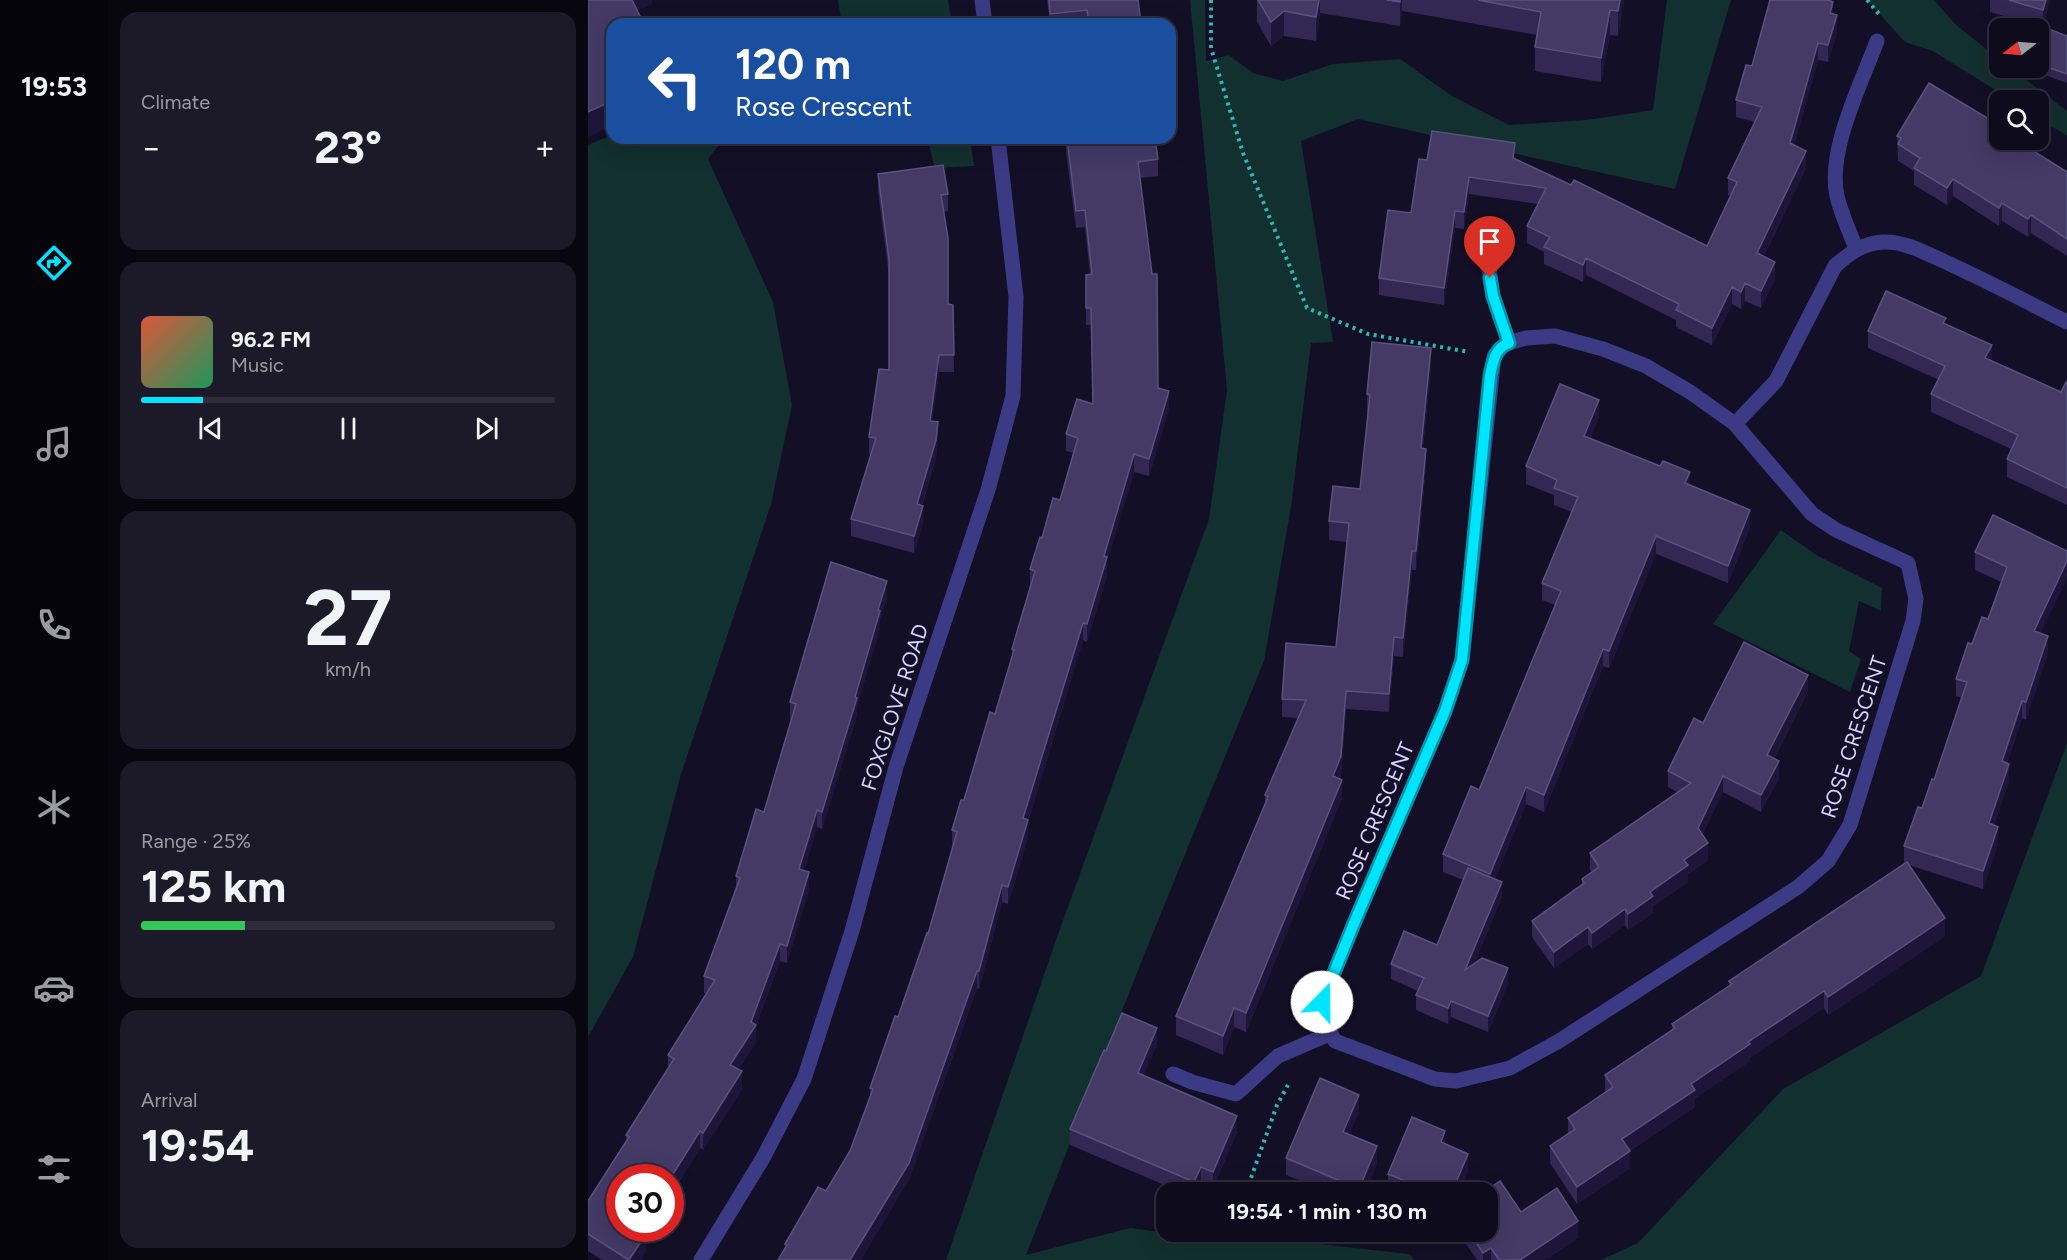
<!DOCTYPE html>
<meta charset="utf-8">
<style>
:root{--surface:#0e0b1c;--page:#1c1929;--text:#f1f3f6;--muted:#9b9ba3;--line:#2e2b3b;--accent:#00e5ff}
body{margin:0;font-family:Figtree,sans-serif;background:var(--page);color:var(--text);height:100vh;display:flex;flex-direction:column;font-size:22px;white-space:nowrap}
*{box-sizing:border-box;margin:0}
p{font-size:20px;color:var(--muted)}
.icon{flex:none;width:33px;height:33px;fill:none;stroke:currentColor;stroke-width:2;stroke-linecap:round;stroke-linejoin:round}
.map{position:relative;flex:1;overflow:hidden}
.sheet{display:flex;flex-direction:column;gap:12px;padding:12px;background:#08060f;width:480px}
.sheet>*{flex:none}
.guide{position:absolute;left:18px;top:18px;width:570px;height:126px;border-radius:18px;box-shadow:0 6px 24px #0002,0 0 0 2px var(--line);background:#1a4fa0;color:#fff;overflow:hidden}
.needle{width:39px;rotate:253deg}
.tools{position:absolute;left:1401px;top:18px;display:grid;gap:12px}
.tools a{display:grid;place-items:center;width:60px;height:60px;border-radius:12px;background:var(--surface);box-shadow:0 6px 24px #0002,0 0 0 2px var(--line);font-size:30px}
.speed{position:absolute;left:18px;top:1164px;display:flex;gap:12px;font-size:30px;font-weight:700;text-align:center}
.speed>*{display:grid;place-content:center;width:78px;height:78px;border-radius:50%;background:var(--surface);box-shadow:0 6px 24px #0002,0 0 0 2px var(--line);line-height:1}
.speed .limit{border:9px solid #d22;background:#fff;color:#111}
.pin{position:absolute;display:grid;place-items:center;width:51px;height:51px;color:#fff;margin:-62px -26px;border-radius:50% 50% 50% 0;rotate:-45deg;box-shadow:0 0 6px #0007}
.pin .icon{rotate:45deg}
.me{position:absolute;width:66px;margin:-33px;rotate:22deg;stroke-linejoin:round;filter:drop-shadow(0 0 4px #0008)}
.turn{display:flex;align-items:center;gap:21px;height:126px;padding:0 30px;font-size:27px}
.turn .icon{width:78px;height:78px;stroke-width:2.5}
.turn b{display:block;font-size:42px;line-height:51px}
.big{font-size:45px;font-weight:700;line-height:1.1}
.sheet .widget{flex:1;display:flex;flex-direction:column;justify-content:center;gap:9px;min-width:0;padding:0 21px;border-radius:18px;background:var(--page)}
.sheet .dial{align-items:center;gap:0}
.dial b{font-size:78px;line-height:1}
.song{display:flex;align-items:center;gap:18px}
.cover{width:72px;height:72px;border-radius:9px;background:linear-gradient(135deg,hsl(10 70% 55%),hsl(150 70% 35%))}
.played{height:6px;border-radius:3px;background:linear-gradient(90deg,var(--accent) 15%,var(--line) 15%)}
.keys{display:flex;justify-content:space-around;direction:ltr}
.heat{display:flex;justify-content:space-between;align-items:center;font-size:33px;direction:ltr}
.charge{height:9px;border-radius:4px;background:linear-gradient(90deg,#34c759 25%,var(--line) 0)}
.trip{position:absolute;left:568px;top:1182px;width:342px;height:60px;border-radius:18px;background:var(--surface);box-shadow:0 6px 24px #0002,0 0 0 2px var(--line);font-weight:700;line-height:60px;text-align:center}
main{display:flex;flex:1;min-height:0}
.menu{display:flex;flex-direction:column;width:108px;justify-content:space-around;align-items:center;background:#06040b;color:var(--muted)}
.menu .icon{width:42px;height:42px}
.menu .active{color:var(--accent)}
.menu b{font-size:27px;color:var(--text)}
.map>svg:first-child{display:block}
</style>
<main>
<nav class="menu">
<b>19:53</b>
<svg class="icon active" aria-label="directions" viewBox="0 0 24 24"><path d="M12 3l9 9-9 9-9-9zM9 14v-3h6M13 9l2 2-2 2"/></svg>
<svg class="icon" aria-label="music" viewBox="0 0 24 24"><path d="M9 18V5l10-2v13"/><circle cx="6" cy="18" r="3"/><circle cx="16" cy="16" r="3"/></svg>
<svg class="icon" aria-label="phone" viewBox="0 0 24 24"><path d="M5 4h4l2 5-3 2q2 4 5 5l2-3 5 2v4C11 20 4 13 5 4z"/></svg>
<svg class="icon" aria-label="climate" viewBox="0 0 24 24"><path d="M12 3v18M4 7l16 10M4 17L20 7"/></svg>
<svg class="icon" aria-label="car" viewBox="0 0 24 24"><path d="M5 17H2v-5l4-1 3-4h7l3 4 3 1v5h-3M9 17h6M6 11h13"/><circle cx="7" cy="17" r="2"/><circle cx="17" cy="17" r="2"/></svg>
<svg class="icon" aria-label="filters" viewBox="0 0 24 24"><path d="M4 7h16M4 17h16"/><circle cx="9" cy="7" r="2"/><circle cx="15" cy="17" r="2"/></svg>
</nav>
<section class="sheet">
<div class="widget"><p>Climate</p>
<div class="heat"><a>−</a><b class="big">23°</b><a>+</a></div>
</div>
<div class="widget">
<div class="song"><i class="cover"></i><div><b>96.2 FM</b><p>Music</p></div></div>
<div class="played"></div>
<div class="keys"><svg class="icon" aria-label="previous" viewBox="0 0 24 24"><path d="M18 5L8 12l10 7zM5 5v14"/></svg><svg class="icon" aria-label="pause" viewBox="0 0 24 24"><path d="M8 5v14M16 5v14"/></svg><svg class="icon" aria-label="next" viewBox="0 0 24 24"><path d="M6 5l10 7-10 7zM19 5v14"/></svg></div>
</div>
<div class="widget dial"><b>27</b><p>km/h</p></div>
<div class="widget"><p>Range · 25%</p><b class="big">125 km</b><div class="charge"></div></div>
<div class="widget"><p>Arrival</p><b class="big">19:54</b></div>
</section>
<div class="map">
<svg width="1479" height="1260" viewBox="0 0 1479 1260">
<rect width="100%" height="100%" fill="#130f26"/>
<g fill="#12302f">
<path d="M250,0H360L364,24H254Z"/>
<path d="M602,0H617L618,61L641,55L665,73L695,81L745,64L812,59L864,96L921,125L999,120L1065,110L1079,0H1143L1087,189L770,119L713,141L745,342L723,343L703,507L676,661L556,955L438,1255L542,1228L627,1239H642L660,1236L821,1254L827,1260H358L469,937L621,519L639,390Z"/>
<path d="M1279,0H1346L1368,25L1411,59L1412,68H1423L1479,111V136L1451,118L1450,100H1423L1345,51L1317,42Z"/>
<path d="M24,135V138H136L120,159L185,302L204,405L183,504L93,774L45,957L0,1037V145Z"/>
<path d="M151,138H268L197,144Z"/>
<path d="M339,138H382L386,166L347,168Z"/>
<path d="M1193,530L1230,556L1294,588L1293,611L1271,601L1261,651L1273,659L1262,692L1125,624Z"/>
<path d="M1479,743V1260H1013L1050,1243L1195,1089L1393,976Z"/>
</g>
<g fill="none" stroke-linecap="round" stroke-linejoin="round">
<g stroke="#2fb8b0" stroke-width="4" stroke-dasharray="3 4.5" stroke-linecap="butt">
<path d="M623,0V48L655,153L719,308L780,334L881,352"/>
<path d="M1279,0L1291,14"/>
<path d="M658,1192L689,1105L700,1085"/>
<path d="M642,1239L645,1232"/>
</g>
<g stroke="#3d3a85" stroke-width="15">
<path d="M897,241L905,296L921,343"/>
<path d="M1268,249C1262,232 1253,214 1249,196C1239,151 1273,84 1289,41"/>
<path d="M585,1074L604,1082L648,1094L690,1056L743,1033"/>
</g>
<g stroke="#3d3a85" stroke-width="15">
<path d="M394,0L397,24"/>
<path d="M967,336L1015,349L1058,366L1102,392L1147,424L1224,514L1248,530L1320,563L1328,599L1325,621L1262,825L1240,861L1210,887L971,1041L922,1068L868,1081L847,1079L747,1041L735,1020L734,1002L767,921L857,711L874,660L906,356L917,344L938,338Z"/>
<path d="M1147,424L1188,381L1247,266C1262,253 1275,243 1295,242C1319,241 1343,256 1364,265C1403,283 1441,303 1479,322"/>
<path d="M113,1260L175,1158L216,1079L264,931L308,767L400,490L425,396L428,297L410,138"/>
</g>
</g>
<g fill="#312854">
<path d="M459,0H550L553,24H462Z"/>
<path d="M669,0H1036L1030,36L1022,35L1013,82L947,71V47L949,35L814,11L812,26L732,13L728,41L696,36L683,46L669,22Z"/>
<path d="M1182,0H1245V14L1249,32L1240,62L1230,60L1206,145L1218,168L1176,256L1187,279L1173,308L1157,301L1153,309L1144,304L1124,345L1088,327V320L998,275L995,282L956,264V252L939,243V226L950,204L881,194L876,229L867,228L856,305L791,295V278L823,213L839,160L927,159L983,185L1119,246L1143,196L1140,195V178L1167,122L1148,117V100L1164,66Z"/>
<path d="M1402,0H1462L1455,27L1402,12Z"/>
<path d="M1479,36V83L1446,71V68H1450V48Z"/>
<path d="M1401,122L1479,172V256L1443,233L1440,237L1414,221L1411,226L1365,196L1359,205L1326,185V171L1310,161L1309,136Z"/>
<path d="M478,138L570,159V176L552,178L570,388L581,409L561,476L546,472L519,561V575L499,642L495,640L440,822V837L420,904L414,902L391,989L389,988L321,1180L197,1249V1244L238,1191L262,1151L282,1097V1088L310,1017L340,934L364,848V830L407,714L424,658V649L442,586V569L454,538L472,500L485,453L478,451V434L505,404L503,325H498V275L502,274L497,227L488,228L478,152Z"/>
<path d="M290,174L360,194V211L356,212L360,304L365,305L366,372H351L344,421L350,439L348,457L334,506L335,523L326,553L263,536V519L283,454H281V437L301,370V276L290,191Z"/>
<path d="M1358,324L1404,361L1473,392L1479,383V505L1419,477V459L1423,449L1343,412V394L1351,380L1280,348V331Z"/>
<path d="M843,366L835,448L838,468L828,570H824L815,657L806,656L801,712L758,709L753,775L752,779L754,798L658,1032L646,1027L635,1055L588,1035V1016L677,804V795L710,718L694,717V699L748,647L759,542L741,540V521L772,489L780,413H779V394Z"/>
<path d="M1011,417L1002,438L1102,485L1162,527L1140,583L1068,554L1021,668L1015,666L956,812L938,804L907,879L914,897L886,964L920,984L900,1032L863,1017L860,1024L828,1010V995L830,991L803,979V964L849,945L875,880L855,872V854L891,790L967,605L954,600V583L984,512L966,505V495L938,484V466Z"/>
<path d="M1405,515L1460,653L1438,720L1434,718L1419,763L1421,781L1406,825L1410,844L1395,889L1321,865L1357,936L1240,1015L1236,1008L1162,1058V1061L1107,1098V1107L1042,1151V1168L989,1204L962,1163V1146L980,1134V1118L1017,1092V1075L1084,1030V1024L1141,986V981L1317,863H1316V846L1346,780L1374,698L1368,696V679L1384,644L1400,619L1413,582L1387,570V552Z"/>
<path d="M299,598L292,619V628L269,706V715L234,829L229,827L216,870L221,889L199,963L192,961L168,1026V1042L150,1070L154,1089L115,1150L112,1148L82,1196V1178L32,1228H63L58,1236V1251L53,1260H14L0,1251V1201L38,1141V1135L80,1068V1055L119,994L116,993V976L148,890V876L176,812L204,720L202,719V702Z"/>
<path d="M1220,691L1186,759L1191,778L1173,812L1135,792L1114,835L1120,860L1100,874V882L1065,906V913L1040,930L1037,925L1004,949L1000,944L966,968L944,937V921L994,885V879L1004,872L1002,870V853L1089,792L1080,787V771L1115,723Z"/>
<path d="M569,1044L555,1075L649,1132L625,1188L613,1183L609,1192H593L482,1145V1129L518,1051Z"/>
<path d="M771,1112L761,1134L789,1163L777,1192H740L698,1175V1158Z"/>
<path d="M857,1143L880,1171L871,1192H804L800,1191V1174Z"/>
<path d="M933,1212L990,1238L957,1260H889L870,1232H900Z"/>
</g>
<g fill="#1d163a">
<path d="M40,0H64V4L40,15Z"/>
<path d="M731,0H732V13L728,41V17Z"/>
<path d="M812,0H814V11L812,26Z"/>
<path d="M1032,0H1036L1030,36V11Z"/>
<path d="M1240,0H1245V19L1242,14Z"/>
<path d="M1458,0H1462L1455,27V10Z"/>
<path d="M1022,10V35L1013,82V58Z"/>
<path d="M696,11V36L683,46V22Z"/>
<path d="M1249,15V32L1240,62V45Z"/>
<path d="M1230,43V60L1202,160V143Z"/>
<path d="M24,101V126L0,137V112Z"/>
<path d="M1218,151V168L1169,270V253Z"/>
<path d="M881,177V194L876,229V212Z"/>
<path d="M1365,179V196L1359,205V188Z"/>
<path d="M1414,203V221L1411,226V208Z"/>
<path d="M867,211V228L856,305V288Z"/>
<path d="M1443,215V233L1440,237V219Z"/>
<path d="M998,258V275L995,282V265Z"/>
<path d="M1187,262V279L1173,308V291Z"/>
<path d="M1157,283V301L1153,309V292Z"/>
<path d="M1144,287V304L1124,345V328Z"/>
<path d="M1404,345V362L1397,358Z"/>
<path d="M843,348V366L833,467V448Z"/>
<path d="M351,355V372L342,438V421Z"/>
<path d="M581,391V409L561,476V459Z"/>
<path d="M1011,400V417L996,453V436Z"/>
<path d="M350,422V439L348,457L329,521V504Z"/>
<path d="M838,449V468L828,570V551Z"/>
<path d="M546,454V472L519,561V575L499,642V624L516,556Z"/>
<path d="M1102,472V489L1097,483Z"/>
<path d="M335,506V523L326,553V536Z"/>
<path d="M1162,510V527L1140,583V566Z"/>
<path d="M1068,536V554L1021,668V651Z"/>
<path d="M824,551V570L815,657V638Z"/>
<path d="M1479,561V578L1446,648V631Z"/>
<path d="M299,581V598L292,619V628L269,706V715L234,829V812Z"/>
<path d="M495,623V640L440,822V837L420,904V887L435,818Z"/>
<path d="M1460,636V653L1438,720V702Z"/>
<path d="M806,637V656L801,712V694Z"/>
<path d="M1015,649V666L956,812V795Z"/>
<path d="M1220,675V691L1179,772V755Z"/>
<path d="M758,691V709L753,775L745,794V776Z"/>
<path d="M1434,701V718L1414,778V761Z"/>
<path d="M1191,761V778L1173,812V795Z"/>
<path d="M1421,764V781L1401,840V823Z"/>
<path d="M1135,776V792L1110,844V828Z"/>
<path d="M754,780V798L658,1032V1013Z"/>
<path d="M938,787V804L902,891V874Z"/>
<path d="M229,810V827L211,886V869Z"/>
<path d="M1410,827V844L1395,889V871Z"/>
<path d="M1120,843V860L1100,874V882L1065,906V913L1040,930V914L1062,892L1096,860Z"/>
<path d="M221,872V889L199,963V946Z"/>
<path d="M914,882V897L877,986V970Z"/>
<path d="M414,885V902L391,989V971Z"/>
<path d="M1037,909V925L1004,949V933Z"/>
<path d="M1357,918V936L1240,1015V997Z"/>
<path d="M1000,927V944L966,968V952Z"/>
<path d="M192,944V961L168,1026V1042L142,1082V1065L163,1022Z"/>
<path d="M920,968V984L900,1032V1016Z"/>
<path d="M389,971V988L321,1180L273,1260H262Z"/>
<path d="M1236,991V1008L1162,1058V1061L1107,1098V1107L1034,1156V1139L1103,1084L1160,1042Z"/>
<path d="M863,1001V1017L860,1024V1008Z"/>
<path d="M646,1008V1027L635,1055V1036Z"/>
<path d="M569,1028V1044L550,1089V1073Z"/>
<path d="M154,1071V1089L115,1150V1133Z"/>
<path d="M771,1095V1112L755,1149V1132Z"/>
<path d="M649,1116V1132L625,1188V1172Z"/>
<path d="M112,1131V1148L82,1196V1179Z"/>
<path d="M857,1131V1148L853,1142Z"/>
<path d="M789,1146V1163L777,1192H771V1189Z"/>
<path d="M1042,1151V1168L989,1204V1187Z"/>
<path d="M880,1154V1171L871,1192H864Z"/>
<path d="M613,1167V1183L609,1192H606V1182Z"/>
<path d="M990,1221V1238L957,1260H932Z"/>
<path d="M52,1228H63L58,1236V1251L53,1260H42Z"/>
<path d="M903,1248V1260H895V1253Z"/>
</g>
<g fill="#433a66" stroke="#5a527e" stroke-width="1.5">
<path d="M0,0H44L56,24H24V101L0,112Z"/>
<path d="M461,0H550L553,24H501L499,10L462,14Z"/>
<path d="M670,0H731L728,17L696,11L683,22Z"/>
<path d="M799,0H812V2Z"/>
<path d="M890,0H1032L1030,11L1022,10L1013,58L947,47L953,12Z"/>
<path d="M1182,0H1240L1245,2L1242,13L1249,15L1240,45L1230,43L1202,143L1218,151L1169,253L1187,262L1173,291L1157,283L1153,292L1144,287L1124,328L1088,310L1091,304L998,258L995,265L956,247L962,237L939,226L958,188L881,177L876,212L867,211L856,288L791,278L800,210L823,213L831,159L839,160L844,131L927,143L925,158L983,185L986,180L1119,246L1149,182L1140,178L1174,107L1148,100L1158,65L1164,66Z"/>
<path d="M1421,0H1458L1455,10Z"/>
<path d="M1458,28L1479,36V74L1450,64V48Z"/>
<path d="M1341,83L1401,119L1400,121L1412,129V140H1428L1479,172V239L1443,215L1440,219L1414,203L1411,208L1365,179L1359,188L1326,168L1332,158L1310,144L1313,138L1309,136Z"/>
<path d="M479,138H567L570,159L550,162L564,274H569L570,388L581,391L561,459L546,454L516,556L519,557L499,624L495,623L435,818L440,820L420,887L414,885L391,971H389L321,1163L262,1260H190L199,1245L197,1244L230,1187L238,1191L262,1151L285,1089L282,1088L307,1016L310,1017L339,933L340,934L369,832L364,830L373,800H376L402,712L407,714L426,650L424,649L447,571L442,569L452,537L454,538L465,498L472,500L490,438L478,434L489,399L505,404L503,308H498V275L504,274L497,210L488,211Z"/>
<path d="M355,165L360,194L353,195L360,238V304L365,305L366,355H351L342,421L350,422L348,440L329,504L335,506L326,536L263,519L288,438L281,437L291,369L301,370V259L290,174Z"/>
<path d="M1298,291L1358,318L1355,323L1404,345L1397,358L1473,392L1478,382L1479,383V488L1419,459L1430,435L1343,394L1357,366L1280,331Z"/>
<path d="M784,342L843,348L833,448L838,449L828,551H824L815,638L806,637L801,694L758,691L753,756L745,776L754,780L658,1013L646,1008L635,1036L588,1016L680,797L677,795L718,700L694,699L698,643L748,647L761,523L741,521L745,486L772,489L782,395L779,394Z"/>
<path d="M972,384L1011,400L996,436L1072,466L1075,461L1102,472L1097,483L1162,510L1140,566L1068,536L1021,651L1015,649L956,795L938,787L902,874L855,854L883,786L891,790L973,591L954,583L990,497L966,488L969,480L938,466Z"/>
<path d="M1405,515L1479,551V561L1446,631L1460,636L1438,702L1434,701L1414,761L1421,764L1401,823L1410,827L1395,871L1316,846L1330,807L1334,808L1344,779L1346,780L1379,682L1368,679L1380,643L1384,644L1394,617L1400,619L1419,567L1387,552Z"/>
<path d="M243,562L299,581L290,610L292,611L267,697L269,698L234,812L229,810L211,869L221,872L199,946L192,944L163,1022L168,1025L142,1065L154,1071L115,1133L112,1131L82,1179V1178H32V1228H52L51,1230L58,1234L41,1260L0,1234V1201L41,1137L38,1135L86,1059L80,1055L127,980L116,976L152,878L148,876L168,809L176,812L208,704L202,702Z"/>
<path d="M1156,642L1220,675L1179,755L1191,761L1173,795L1135,776L1110,828L1120,843L1096,860L1100,865L1062,892L1065,896L1040,914L1037,909L1004,933L1000,927L966,952L944,921L996,883L994,879L1011,867L1002,853L1103,783L1080,771L1106,718L1115,723Z"/>
<path d="M1319,862L1357,918L1240,997L1236,991L1160,1042L1162,1044L1103,1084L1107,1090L1034,1139L1042,1151L989,1187L962,1146L987,1129L980,1118L1025,1087L1017,1075L1087,1028L1084,1024L1144,984L1141,981Z"/>
<path d="M880,868L914,882L877,970L894,958L920,968L900,1016L863,1001L860,1008L828,995L836,978L803,964L816,931L849,945Z"/>
<path d="M534,1013L569,1028L550,1073L649,1116L625,1172L613,1167L606,1182L482,1129L516,1050L518,1051Z"/>
<path d="M732,1078L771,1095L755,1132L789,1146L771,1189L698,1158Z"/>
<path d="M824,1117L857,1131L853,1142L880,1154L864,1192H845L800,1174Z"/>
<path d="M912,1181L933,1212L969,1188L990,1221L932,1260H911L903,1248L895,1253L881,1232H900V1192H896Z"/>
</g>
<g fill="none" stroke-linecap="round" stroke-linejoin="round">
<g stroke="#0095a6" stroke-width="15">
<path id="route" d="M734,1002L767,921L857,711L874,660L902,376C905,363 906,348 921,343L905,296L902,278"/>
</g>
<use href="#route" stroke="#00e5ff" stroke-width="10"/>
</g>
<g text-anchor="middle" stroke-width="6" stroke-linejoin="round" paint-order="stroke">
<g font-size="21" fill="#d9d4ff" stroke="#130f26">
<text transform="translate(307 707) rotate(-72)" y="7">FOXGLOVE ROAD</text>
<text transform="translate(1266 737) rotate(-72)" y="7">ROSE CRESCENT</text>
<text transform="translate(787 821) rotate(-67)" y="7">ROSE CRESCENT</text>
</g>
</g>
</svg>
<div class="tools">
<a><svg class="needle" viewBox="-14 -14 28 28"><path d="M0-13l5 13h-10z" fill="#e53935"/><path d="M0 13l5-13h-10z" fill="#9b9ba3"/></svg></a>
<a><svg class="icon" aria-label="search" viewBox="0 0 24 24"><circle cx="10" cy="10" r="6"/><path d="M15 15l6 6"/></svg></a>
</div>
<div class="speed"><div class="limit">30</div></div>
<div class="pin" style="left:902px;top:278px;background:#d93025"><svg class="icon" aria-label="arrive" viewBox="0 0 24 24"><path d="M6 21V4h12l-3 4 3 4H6"/></svg></div>
<svg class="me" style="left:734px;top:1002px" viewBox="-20 -20 40 40"><circle r="19" fill="#fff"/><path d="M0-13L10 11 0 6-10 11z" fill="#00e5ff"/></svg>
<div class="trip">19:54 · 1 min · 130 m</div>
<div class="guide">
<div class="turn"><svg class="icon" aria-label="left" viewBox="0 0 24 24"><path d="M17 20v-9H6M10 6l-5 5 5 5"/></svg><div><b>120 m</b>Rose Crescent</div></div>
</div>
</div>
</main>
